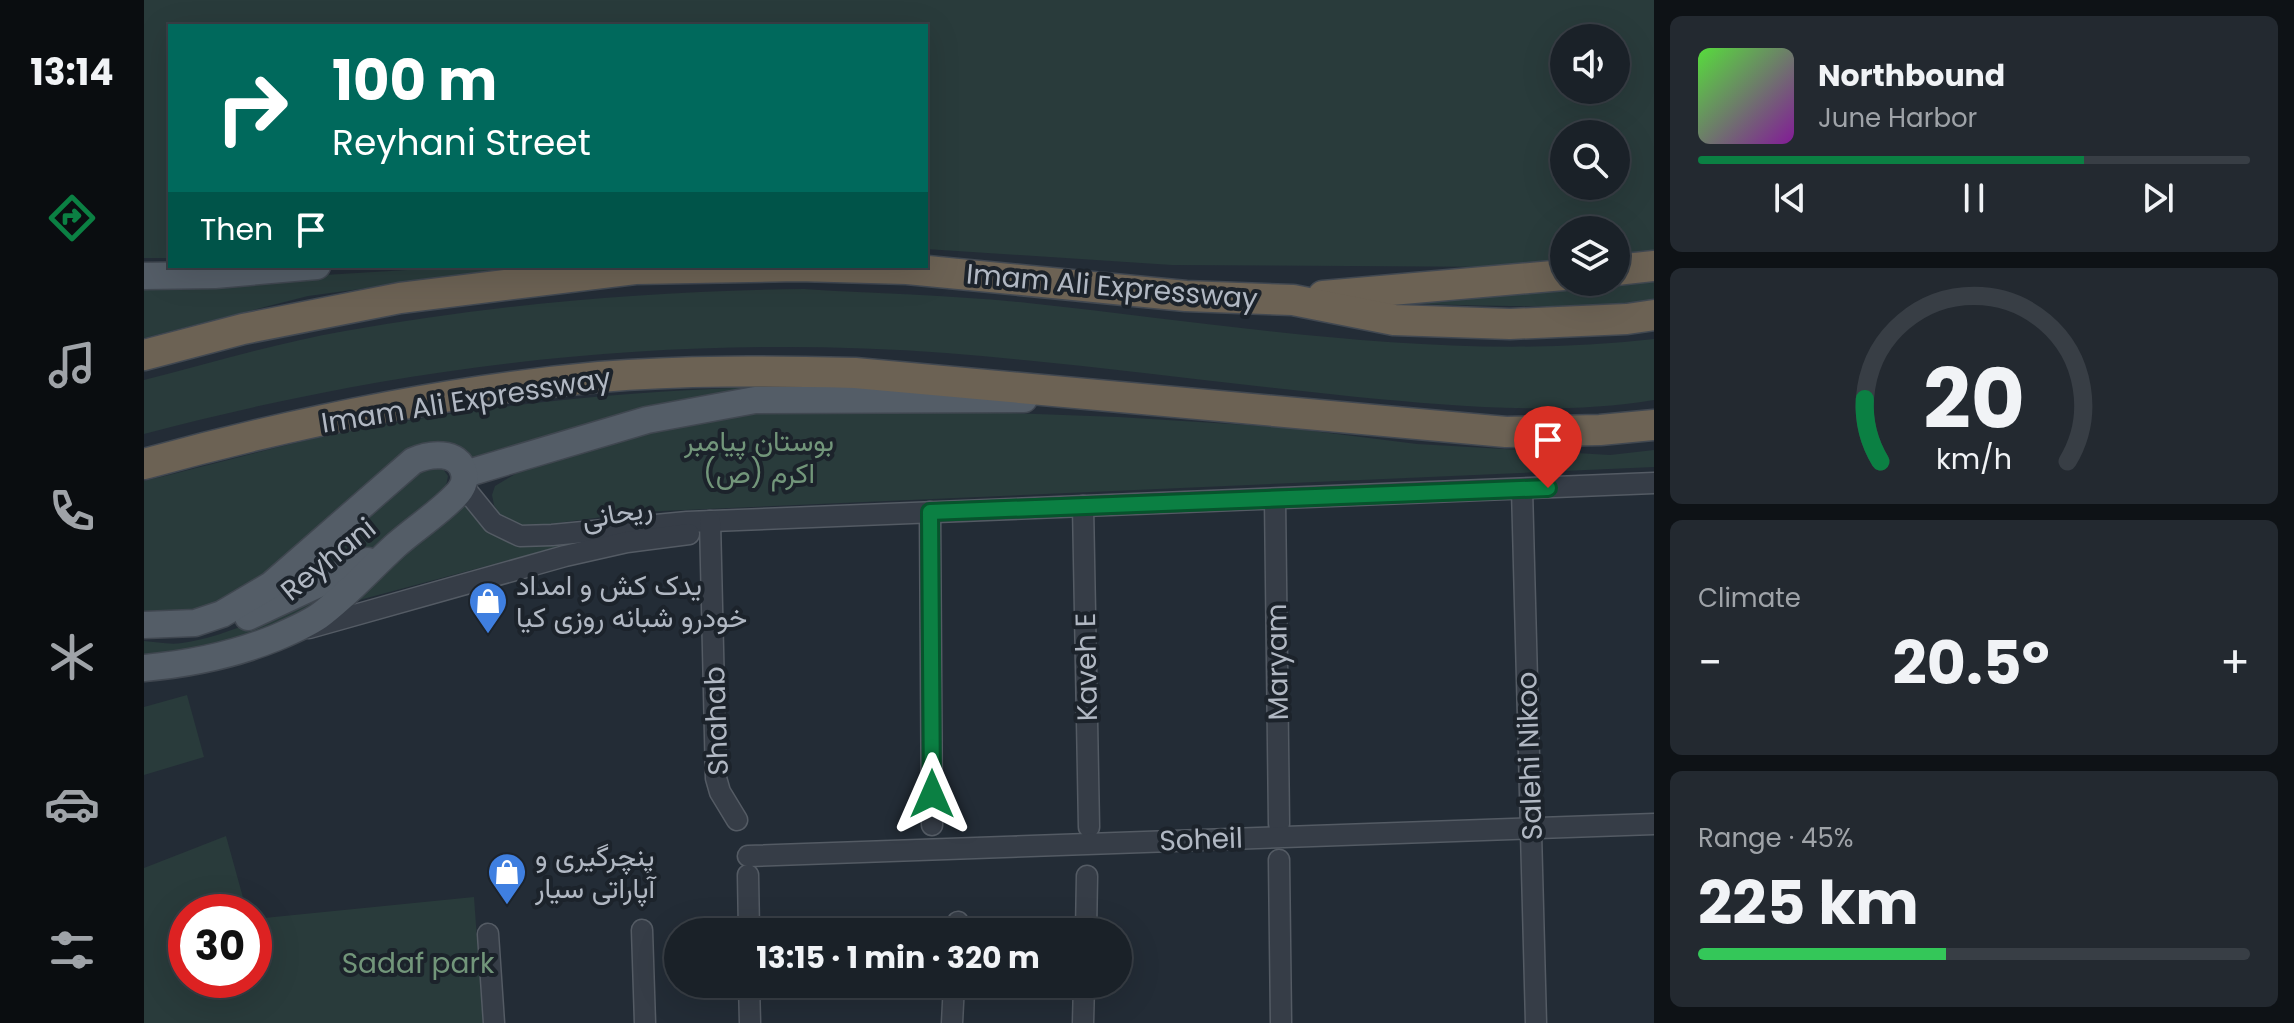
<!DOCTYPE html>
<meta charset="utf-8">
<style>
:root{--surface:#1a2128;--page:#232930;--text:#f1f3f6;--muted:#9fa3a8;--line:#383e45;--accent:#0b8043}
body{margin:0;font-family:Poppins,Vazirmatn,sans-serif;background:var(--page);color:var(--text);height:100vh;display:flex;flex-direction:column;font-size:30px;white-space:nowrap}
*{box-sizing:border-box;margin:0}
p{font-size:26px;color:var(--muted)}
.icon{flex:none;width:44px;height:44px;fill:none;stroke:currentColor;stroke-width:2;stroke-linecap:round;stroke-linejoin:round}
.map{position:relative;flex:1;overflow:hidden}
.details{display:flex;flex-direction:column;gap:16px;padding:16px;background:#0e1216;width:640px}
.details>*{flex:none}
.top-card{position:absolute;left:24px;top:24px;width:760px;height:244px;border-radius:0px;box-shadow:0 8px 32px #0002,0 0 0 2px var(--line);background:#00695c;color:#fff;overflow:hidden}
.controls{position:absolute;left:1406px;top:24px;display:grid;gap:16px}
.controls a{display:grid;place-items:center;width:80px;height:80px;border-radius:50%;background:var(--surface);box-shadow:0 8px 32px #0002,0 0 0 2px var(--line);font-size:40px}
.speed{position:absolute;left:24px;top:894px;display:flex;gap:16px;font-size:40px;font-weight:700;text-align:center}
.speed>*{display:grid;place-content:center;width:104px;height:104px;border-radius:50%;background:var(--surface);box-shadow:0 8px 32px #0002,0 0 0 2px var(--line);line-height:1}
.speed .limit{border:12px solid #d22;background:#fff;color:#111}
.pin{position:absolute;display:grid;place-items:center;width:68px;height:68px;color:#fff;margin:-82px -34px;border-radius:50% 50% 50% 0;rotate:-45deg;box-shadow:0 0 8px #0007}
.pin .icon{rotate:45deg}
.me{position:absolute;width:88px;margin:-44px;rotate:0deg;stroke-linejoin:round;filter:drop-shadow(0 0 6px #0008)}
.turn{display:flex;align-items:center;gap:28px;height:168px;padding:0 32px;font-size:36px}
.turn .icon{width:104px;height:104px;stroke-width:2.5}
.turn b{display:block;font-size:56px;line-height:68px}
.then{display:flex;align-items:center;height:76px;padding:0 32px;background:#0003;gap:16px;font-size:30px}
.big{font-size:60px;font-weight:700;line-height:1.1}
.details .tile{flex:1;display:flex;flex-direction:column;justify-content:center;gap:12px;min-width:0;padding:0 28px;border-radius:12px;background:var(--page)}
.details .dial{align-items:center;gap:0}
.dial svg{height:208px;overflow:visible;fill:none;stroke:var(--line);stroke-width:7;stroke-linecap:round;text-anchor:middle}
.dial text{fill:var(--text);stroke:none}
.song{display:flex;align-items:center;gap:24px}
.cover{width:96px;height:96px;border-radius:12px;background:linear-gradient(135deg,hsl(110 70% 55%),hsl(290 70% 35%))}
.played{height:8px;border-radius:4px;background:linear-gradient(90deg,var(--accent) 70%,var(--line) 70%)}
.keys{display:flex;justify-content:space-around;direction:ltr}
.heat{display:flex;justify-content:space-between;align-items:center;font-size:44px;direction:ltr}
.charge{height:12px;border-radius:6px;background:linear-gradient(90deg,#34c759 45%,var(--line) 0)}
.trip{position:absolute;left:520px;top:918px;width:468px;height:80px;border-radius:40px;background:var(--surface);box-shadow:0 8px 32px #0002,0 0 0 2px var(--line);font-weight:700;line-height:80px;text-align:center}
main{display:flex;flex:1;min-height:0}
.menu{display:flex;flex-direction:column;width:144px;justify-content:space-around;align-items:center;background:#0a0d10;color:var(--muted)}
.menu .icon{width:56px;height:56px}
.menu .current{color:var(--accent)}
.menu b{font-size:36px;color:var(--text)}
.map>svg:first-child{display:block}
</style>
<main>
<nav class="menu">
<b>13:14</b>
<svg class="icon current" aria-label="directions" viewBox="0 0 24 24"><path d="M12 3l9 9-9 9-9-9zM9 14v-3h6M13 9l2 2-2 2"/></svg>
<svg class="icon" aria-label="music" viewBox="0 0 24 24"><path d="M9 18V5l10-2v13"/><circle cx="6" cy="18" r="3"/><circle cx="16" cy="16" r="3"/></svg>
<svg class="icon" aria-label="phone" viewBox="0 0 24 24"><path d="M5 4h4l2 5-3 2q2 4 5 5l2-3 5 2v4C11 20 4 13 5 4z"/></svg>
<svg class="icon" aria-label="climate" viewBox="0 0 24 24"><path d="M12 3v18M4 7l16 10M4 17L20 7"/></svg>
<svg class="icon" aria-label="car" viewBox="0 0 24 24"><path d="M5 17H2v-5l4-1 3-4h7l3 4 3 1v5h-3M9 17h6M6 11h13"/><circle cx="7" cy="17" r="2"/><circle cx="17" cy="17" r="2"/></svg>
<svg class="icon" aria-label="filters" viewBox="0 0 24 24"><path d="M4 7h16M4 17h16"/><circle cx="9" cy="7" r="2"/><circle cx="15" cy="17" r="2"/></svg>
</nav>
<div class="map">
<svg width="1510" height="1023" viewBox="0 0 1510 1023">
<rect width="100%" height="100%" fill="#232c36"/>
<g fill="#293b3b" fill-rule="evenodd">
<path d="M0,0H1510V250L1472,254V230H1420V260L1364,267L1028,265L782,249V26H26V258H0ZM1420,38H1472V90H1420ZM1420,134H1472V186H1420Z"/>
<path d="M388,266L164,296L0,338V286L263,270Z"/>
<path d="M1510,272V302C1404,310 1299,305 1193,300L1306,298L1436,282H1472Z"/>
<path d="M660,289C735,294 810,295 884,303C1091,325 1302,363 1510,339V400C1412,416 1311,406 1213,397C1076,383 939,364 802,353C530,333 263,364 0,434V380C67,363 133,343 201,331C353,304 506,291 660,289Z"/>
<path d="M615,387L656,391L331,459L318,449L305,445L131,574L59,611L0,616V481C75,463 150,441 226,427C355,404 484,391 615,387Z"/>
<path d="M736,408L974,417L1137,427L1273,444L1466,455L1510,450V467L496,512L376,528L358,518L350,505L348,495L351,486L386,465L584,412Z"/>
<path d="M287,464L299,469L304,476L301,491L231,548L131,599L275,466Z"/>
<path d="M321,504L333,517L432,542L193,606Z"/>
<path d="M208,575L187,599L101,639L0,658V641C12,642 26,645 38,643C94,635 156,599 208,575Z"/>
<path d="M43,695L60,757L0,775V707Z"/>
<path d="M82,836L103,912H42V980H110V919L330,897L339,1023H0V868Z"/>
</g>
<g fill="none" stroke-linecap="round" stroke-linejoin="round">
<g stroke="#545b64" stroke-width="23">
<g id="minor">
<path d="M319,486L349,523L376,536L408,535L543,522L1510,483"/>
<path d="M1378,489L1392,1023"/>
<path d="M1131,499L1135,824"/>
<path d="M939,506L945,827"/>
<path d="M786,512L788,825"/>
<path d="M566,521L572,778L576,792L593,820"/>
<path d="M165,628L421,556L483,542L545,534"/>
<path d="M604,856L1510,824"/>
<path d="M1135,860L1137,1023"/>
<path d="M604,875L605,932"/>
<path d="M498,930L501,1023"/>
<path d="M813,932L814,922"/>
<path d="M942,932L943,876"/>
<path d="M344,934L350,1023"/>
<path d="M605,984L606,1023"/>
<path d="M808,1023L810,984"/>
<path d="M939,1023L940,984"/>
</g>
</g>
<g stroke="#404750" stroke-width="29">
<g id="major">
<path d="M0,276L71,275L173,266"/>
<path d="M321,474L503,420L611,400L880,399"/>
<path d="M104,617L224,561"/>
<path d="M0,625L51,623L78,614L127,585L269,461C284,454 315,449 320,473C322,481 318,489 312,495C294,514 271,528 251,546C226,569 202,596 175,616C162,625 145,632 131,638C89,655 45,664 0,668"/>
</g>
</g>
<g stroke="#414851" stroke-width="33">
<g id="highway">
<path d="M1472,270L1510,266"/>
<path d="M1179,296L1420,275"/>
<path d="M0,355L99,329L256,298L491,269L654,266L763,269L1042,296L1149,300L1250,320L1366,324L1483,319L1510,315"/>
<path d="M0,464C149,423 301,391 455,377C540,370 626,371 711,373L1362,432L1456,430L1510,425"/>
</g>
</g>
<use href="#minor" stroke="#363d47" stroke-width="20"/>
<use href="#major" stroke="#545d67" stroke-width="26"/>
<use href="#highway" stroke="#6c6254" stroke-width="30"/>
</g>
<g fill="none" stroke-linecap="round" stroke-linejoin="round">
<g stroke="#07532c" stroke-width="20">
<path id="route" d="M788,794L786,512L1404,488"/>
</g>
<use href="#route" stroke="#0b8043" stroke-width="14"/>
</g>
<defs>
<g id="shop-pin" transform="scale(2)"><path d="M0 17L-7.5 6A9.5 9.5 0 1 1 7.5 6Z" fill="#3f7fe0" stroke="#1c232b"/><path d="M-5-2.5h2.3a2.7 3.5 0 0 1 5.4 0H5L5.5 6h-11ZM-1.5-2.5h3a1.5 2.3 0 0 0-3 0Z" fill="#fff"/></g>
</defs>
<g fill-rule="evenodd">
<use href="#shop-pin" x="344" y="601"/>
<use href="#shop-pin" x="363" y="872"/>
</g>
<g text-anchor="middle" stroke-width="8" stroke-linejoin="round" paint-order="stroke">
<g font-size="28" fill="#b1b8c3" stroke="#1c232b">
<text transform="translate(968 286) rotate(5)" y="10">Imam Ali Expressway</text>
<text transform="translate(322 400) rotate(-9)" y="10">Imam Ali Expressway</text>
<text transform="translate(473 513) rotate(-10)" y="10">ریحانی</text>
<text transform="translate(184 559) rotate(-39)" y="10">Reyhani</text>
<text transform="translate(1133 662) rotate(-91)" y="10">Maryam</text>
<text transform="translate(942 667) rotate(-91)" y="10">Kaveh E</text>
<text transform="translate(572 721) rotate(-92)" y="10">Shahab</text>
<text transform="translate(1385 756) rotate(-92)" y="10">Salehi Nikoo</text>
<text transform="translate(1057 839) rotate(-2)" y="10">Soheil</text>
</g>
<g font-size="28" fill="#72967a" stroke="#1c232b">
<text x="615" y="451">بوستان پیامبر<tspan x="615" dy="32">اکرم (ص)</tspan></text>
<text x="274" y="973">Sadaf park</text>
</g>
<g font-size="28" fill="#b1b8c3" stroke="#1c232b" text-anchor="start">
<text x="372" y="595">یدک کش و امداد<tspan x="372" dy="32">خودرو شبانه روزی کیا</tspan></text>
<text x="391" y="866">پنچرگیری و<tspan x="391" dy="32">آپاراتی سیار</tspan></text>
</g>
</g>
</svg>
<div class="controls">
<a><svg class="icon" aria-label="sound" viewBox="0 0 24 24"><path d="M4 9h4l5-4v14l-5-4H4zM17 9q2 3 0 6"/></svg></a>
<a><svg class="icon" aria-label="search" viewBox="0 0 24 24"><circle cx="10" cy="10" r="6"/><path d="M15 15l6 6"/></svg></a>
<a><svg class="icon" aria-label="layers" viewBox="0 0 24 24"><path d="M12 4l9 5-9 5-9-5zM3 14l9 5 9-5"/></svg></a>
</div>
<div class="speed"><div class="limit">30</div></div>
<div class="pin" style="left:1404px;top:488px;background:#d93025"><svg class="icon" aria-label="arrive" viewBox="0 0 24 24"><path d="M6 21V4h12l-3 4 3 4H6"/></svg></div>
<svg class="me" style="left:788px;top:794px" viewBox="-20 -20 40 40"><path d="M0-17L14 15 0 8-14 15z" fill="#0b8043" stroke="#fff" stroke-width="4"/></svg>
<div class="trip">13:15 · 1 min · 320 m</div>
<div class="top-card">
<div class="turn"><svg class="icon" aria-label="right" viewBox="0 0 24 24"><path d="M7 20v-9h11M14 6l5 5-5 5"/></svg><div><b>100 m</b>Reyhani Street</div></div>
<div class="then">Then<svg class="icon" aria-label="arrive" viewBox="0 0 24 24"><path d="M6 21V4h12l-3 4 3 4H6"/></svg></div>
</div>
</div>
<section class="details">
<div class="tile">
<div class="song"><i class="cover"></i><div><b>Northbound</b><p>June Harbor</p></div></div>
<div class="played"></div>
<div class="keys"><svg class="icon" aria-label="previous" viewBox="0 0 24 24"><path d="M18 5L8 12l10 7zM5 5v14"/></svg><svg class="icon" aria-label="pause" viewBox="0 0 24 24"><path d="M8 5v14M16 5v14"/></svg><svg class="icon" aria-label="next" viewBox="0 0 24 24"><path d="M6 5l10 7-10 7zM19 5v14"/></svg></div>
</div>
<div class="tile dial"><svg viewBox="0 0 100 80">
<path d="M14 69A42 42 0 1 1 86 69"/>
<path d="M14 69A42 42 0 0 1 8 45" stroke="#0b8043"/>
<text x="50" y="56" font-size="32" font-weight="700">20</text>
<text x="50" y="72" font-size="11">km/h</text>
</svg></div>
<div class="tile"><p>Climate</p>
<div class="heat"><a>−</a><b class="big">20.5°</b><a>+</a></div>
</div>
<div class="tile"><p>Range · 45%</p><b class="big">225 km</b><div class="charge"></div></div>
</section>
</main>
